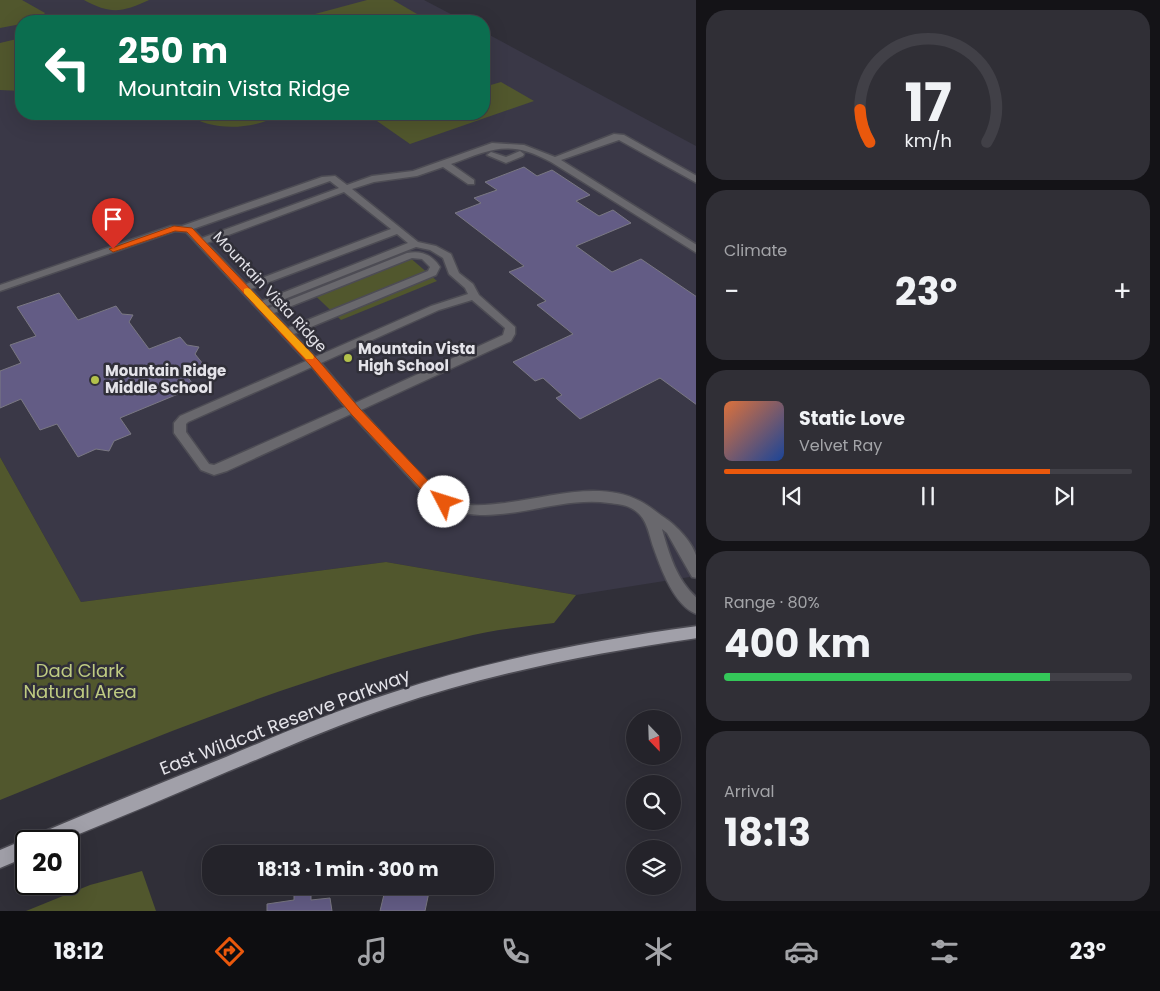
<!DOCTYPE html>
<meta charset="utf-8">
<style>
:root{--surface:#24232a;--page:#302f36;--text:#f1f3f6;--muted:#a3a4a8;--line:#414047;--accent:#ea580c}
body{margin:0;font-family:Poppins,sans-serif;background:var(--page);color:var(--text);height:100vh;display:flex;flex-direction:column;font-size:19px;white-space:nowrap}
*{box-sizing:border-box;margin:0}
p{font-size:16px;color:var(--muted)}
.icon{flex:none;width:28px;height:28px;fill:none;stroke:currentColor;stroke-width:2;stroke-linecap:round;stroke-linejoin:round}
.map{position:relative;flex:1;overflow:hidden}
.panel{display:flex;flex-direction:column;gap:10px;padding:10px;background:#141317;width:464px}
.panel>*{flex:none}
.banner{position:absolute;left:15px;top:15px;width:475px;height:105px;border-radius:20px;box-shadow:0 5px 20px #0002,0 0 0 1px var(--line);background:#0b6e4f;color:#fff;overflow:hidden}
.needle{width:32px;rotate:157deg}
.buttons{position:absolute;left:626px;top:710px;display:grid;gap:10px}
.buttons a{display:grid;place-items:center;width:55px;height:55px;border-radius:50%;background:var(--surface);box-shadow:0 5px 20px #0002,0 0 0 1px var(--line);font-size:25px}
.speed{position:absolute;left:15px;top:830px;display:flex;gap:10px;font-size:25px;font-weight:700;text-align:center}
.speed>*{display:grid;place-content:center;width:65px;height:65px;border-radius:50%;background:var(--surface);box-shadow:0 5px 20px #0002,0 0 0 1px var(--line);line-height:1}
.speed .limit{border:2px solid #111;border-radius:8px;background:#fff;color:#111}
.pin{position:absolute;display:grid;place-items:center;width:42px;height:42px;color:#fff;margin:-51px -21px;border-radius:50% 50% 50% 0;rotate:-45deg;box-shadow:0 0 5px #0007}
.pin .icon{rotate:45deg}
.me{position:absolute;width:55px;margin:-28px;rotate:310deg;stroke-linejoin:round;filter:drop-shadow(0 0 4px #0008)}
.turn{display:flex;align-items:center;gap:18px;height:105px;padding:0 20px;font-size:22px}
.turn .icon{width:65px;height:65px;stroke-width:2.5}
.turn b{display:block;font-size:35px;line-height:42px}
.big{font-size:38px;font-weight:700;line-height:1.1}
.panel .tile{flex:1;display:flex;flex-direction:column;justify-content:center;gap:8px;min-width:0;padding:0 18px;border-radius:20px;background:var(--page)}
.panel .dial{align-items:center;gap:0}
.dial svg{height:130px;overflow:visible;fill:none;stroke:var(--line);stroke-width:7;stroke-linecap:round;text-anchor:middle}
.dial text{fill:var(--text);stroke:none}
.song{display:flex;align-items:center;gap:15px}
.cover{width:60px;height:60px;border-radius:8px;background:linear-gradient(135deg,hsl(20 70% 55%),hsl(220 70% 35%))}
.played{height:5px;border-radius:2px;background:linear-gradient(90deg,var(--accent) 80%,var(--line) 80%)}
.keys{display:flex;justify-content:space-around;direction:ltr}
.heat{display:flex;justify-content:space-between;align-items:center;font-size:28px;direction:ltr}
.charge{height:8px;border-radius:4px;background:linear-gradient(90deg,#34c759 80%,var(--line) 0)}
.trip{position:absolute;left:202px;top:845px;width:292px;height:50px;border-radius:20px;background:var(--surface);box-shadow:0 5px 20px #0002,0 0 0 1px var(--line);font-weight:700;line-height:50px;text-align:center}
.menu{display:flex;height:80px;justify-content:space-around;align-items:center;background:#0e0e11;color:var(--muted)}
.menu .icon{width:35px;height:35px}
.menu .current{color:var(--accent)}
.menu b{font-size:22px;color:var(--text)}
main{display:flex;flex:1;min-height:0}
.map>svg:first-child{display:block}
</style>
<main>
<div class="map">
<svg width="697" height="911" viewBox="0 0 697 911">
<rect width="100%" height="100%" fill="#302f38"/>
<path fill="#3a3847" d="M0,0H424L464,21H21V114H484V32L696,146V576L576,595L386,562L81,602L0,457Z"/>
<g fill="#51572d">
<path d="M0,0H22L45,13L39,20L21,21V24L0,28Z"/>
<path d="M84,0H149C123,12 111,15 84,0Z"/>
<path d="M367,0H393L429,21H289Z"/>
<path d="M21,38V91L0,90V43Z"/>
<path d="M501,82L534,101L410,144L377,121L401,114H484V87Z"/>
<path d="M187,114C203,114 218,120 234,120C251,119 265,114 282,114C256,129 213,133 187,114Z"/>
<path d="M401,250L437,281L341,320L306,287Z"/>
<path d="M0,457L81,602L386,562L576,595L554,623C523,627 491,630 461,638C302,675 151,739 0,800Z"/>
<path d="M142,871L156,911H26L90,885Z"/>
</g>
<g fill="#635c85" stroke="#7a7883">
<path d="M524,167L537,176L552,170L590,195L576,201L599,216L613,210L631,223L576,246L612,272L641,259L697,297V405L660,378L580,419L556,398L562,395L543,378L535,381L513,362L573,334L537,305L546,301L509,272L524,266L455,213L481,203L474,198L497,190L485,182Z"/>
<path d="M59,293L78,320L116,306L122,314L133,315L129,322L149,349L180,337L187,345L199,347L195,354L203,364L184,372L195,387L120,418L131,434L114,441L109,451L96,449L78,457L57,424L40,430L21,399L0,408V371L21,363L10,345L36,336L17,307Z"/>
<path d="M386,886H410L429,892L425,911H380Z"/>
<path d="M311,892V900L330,898L332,911H267V904L294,900V894Z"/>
</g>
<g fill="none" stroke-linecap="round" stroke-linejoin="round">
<g stroke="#4d4c54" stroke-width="3">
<g id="minor">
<path d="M614,134L624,135L697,176V183L619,140L561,160L697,245V253L551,162C509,139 492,149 451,164L474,180V184H468L443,167L417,176L374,182L352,189L418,242L436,246L451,254L459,273L473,284L479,295L515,327V334L511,341L361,410C383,433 434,497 464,504C477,507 492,504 505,503C547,498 600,480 640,501C648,505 655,511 662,516C675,524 694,543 697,559C697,565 697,572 697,578L692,577L667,533L662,529C669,554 677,581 697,598V614C675,607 661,569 654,549C648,533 648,517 631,508C624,504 616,504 609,503C553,495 495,531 441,506C427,500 416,484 405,473C387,453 369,434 351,414L227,471L214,475L201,470L174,433V423L180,416L306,361L186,232L175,231L0,291V285L171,226H182L322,177L335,176L347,185L372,176L413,171L492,143L524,145L555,157ZM330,181L339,188L202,238L193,229ZM344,192L391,229L246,284L207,243ZM397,234L408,243L262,301L251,289ZM416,247L430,250L443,258L449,274L465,288L468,294L431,306L315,357L294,334L436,275L440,267C432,255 422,250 407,253L269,308L267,306ZM412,258L422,259L430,267L428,271L288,328L274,313ZM472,300L505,328L503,335L355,403L321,363L439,310ZM312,367L345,407L214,465L209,464L186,432V424L188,422Z"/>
<path d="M520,151L524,154L523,156L506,163L487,155L491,152L506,157Z"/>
</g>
</g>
<g stroke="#4d4c54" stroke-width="3">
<g id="major">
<path d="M697,626V638C593,653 490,673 391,707C336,725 283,749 229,771C174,795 118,818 62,841H33L36,835L62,824C116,801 171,779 226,757C280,734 335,711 391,693C490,660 593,640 697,626Z"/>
<path d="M26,839L31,841H26V857L0,868V850Z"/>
</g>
</g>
<use href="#minor" fill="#69686d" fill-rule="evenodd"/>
<use href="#major" fill="#a1a0a9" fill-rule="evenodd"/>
</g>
<path fill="#ea580c" stroke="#983908" d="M174,226L192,228L318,360L360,409L432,485L450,502L448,505H440L424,492L352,415L310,365L187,232L175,231L113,252L109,249Z"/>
<path fill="#f59e0b" d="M247,288L250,289L313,355L314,357L313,359H306L244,293V289Z"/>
<g fill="#b3c24b" stroke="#302f38" stroke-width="2">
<circle cx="348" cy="358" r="5"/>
<circle cx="95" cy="380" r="5"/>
</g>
<g text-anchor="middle" stroke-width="5" stroke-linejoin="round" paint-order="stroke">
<g font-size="15" fill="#e4e3e9" stroke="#302f38">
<text transform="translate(270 292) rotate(47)" y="5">Mountain Vista Ridge</text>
</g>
<g font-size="15" font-weight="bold" fill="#e4e3e9" stroke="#302f38" text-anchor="start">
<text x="358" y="354">Mountain Vista<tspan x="358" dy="17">High School</tspan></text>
<text x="105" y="376">Mountain Ridge<tspan x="105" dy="17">Middle School</tspan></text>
</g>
<g font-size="18" fill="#bfcb82" stroke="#302f38">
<text x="80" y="677">Dad Clark<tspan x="80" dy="21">Natural Area</tspan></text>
</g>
<g font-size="18" fill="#e4e3e9" stroke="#302f38">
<text transform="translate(285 722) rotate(-21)" y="6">East Wildcat Reserve Parkway</text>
</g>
</g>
</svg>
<div class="buttons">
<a><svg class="needle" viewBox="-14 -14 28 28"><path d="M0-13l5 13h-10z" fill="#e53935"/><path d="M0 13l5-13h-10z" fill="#a3a4a8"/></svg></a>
<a><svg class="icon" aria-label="search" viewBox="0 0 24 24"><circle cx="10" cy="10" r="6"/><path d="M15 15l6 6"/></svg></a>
<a><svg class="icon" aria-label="layers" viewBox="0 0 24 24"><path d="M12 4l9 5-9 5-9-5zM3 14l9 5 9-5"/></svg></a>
</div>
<div class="speed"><div class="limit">20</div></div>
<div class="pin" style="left:113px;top:249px;background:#d93025"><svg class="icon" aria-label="arrive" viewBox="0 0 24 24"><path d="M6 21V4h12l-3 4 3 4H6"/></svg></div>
<svg class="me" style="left:444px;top:502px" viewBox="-20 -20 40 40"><circle r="19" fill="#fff"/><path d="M0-13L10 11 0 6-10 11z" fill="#ea580c"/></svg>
<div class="trip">18:13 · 1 min · 300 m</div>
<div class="banner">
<div class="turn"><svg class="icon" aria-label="left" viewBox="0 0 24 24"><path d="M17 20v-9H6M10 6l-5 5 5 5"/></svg><div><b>250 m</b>Mountain Vista Ridge</div></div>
</div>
</div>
<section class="panel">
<div class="tile dial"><svg viewBox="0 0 100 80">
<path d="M14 69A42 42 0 1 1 86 69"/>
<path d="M14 69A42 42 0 0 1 8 49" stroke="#ea580c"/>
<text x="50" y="56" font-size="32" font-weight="700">17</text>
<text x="50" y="72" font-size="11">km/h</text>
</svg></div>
<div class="tile"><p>Climate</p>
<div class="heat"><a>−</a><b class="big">23°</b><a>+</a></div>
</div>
<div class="tile">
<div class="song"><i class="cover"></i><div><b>Static Love</b><p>Velvet Ray</p></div></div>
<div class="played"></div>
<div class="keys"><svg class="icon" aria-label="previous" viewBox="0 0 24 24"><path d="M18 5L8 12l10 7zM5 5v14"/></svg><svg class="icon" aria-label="pause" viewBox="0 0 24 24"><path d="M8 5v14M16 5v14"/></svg><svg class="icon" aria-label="next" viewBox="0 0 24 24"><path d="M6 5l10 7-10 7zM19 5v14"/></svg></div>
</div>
<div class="tile"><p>Range · 80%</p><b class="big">400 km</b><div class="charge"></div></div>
<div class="tile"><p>Arrival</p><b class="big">18:13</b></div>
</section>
</main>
<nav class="menu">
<b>18:12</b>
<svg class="icon current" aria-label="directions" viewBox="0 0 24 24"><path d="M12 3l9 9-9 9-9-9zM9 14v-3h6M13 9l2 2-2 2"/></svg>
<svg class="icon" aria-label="music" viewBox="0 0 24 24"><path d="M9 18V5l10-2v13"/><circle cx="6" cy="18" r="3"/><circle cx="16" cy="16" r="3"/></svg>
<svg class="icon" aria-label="phone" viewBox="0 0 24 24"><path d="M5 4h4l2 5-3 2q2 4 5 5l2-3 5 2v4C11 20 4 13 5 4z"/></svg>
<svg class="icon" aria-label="climate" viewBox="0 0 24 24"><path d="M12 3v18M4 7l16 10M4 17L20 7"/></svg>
<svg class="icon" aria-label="car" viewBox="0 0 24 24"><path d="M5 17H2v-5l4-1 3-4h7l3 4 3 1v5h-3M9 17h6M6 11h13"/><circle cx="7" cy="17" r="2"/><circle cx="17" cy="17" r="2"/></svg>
<svg class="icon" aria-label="filters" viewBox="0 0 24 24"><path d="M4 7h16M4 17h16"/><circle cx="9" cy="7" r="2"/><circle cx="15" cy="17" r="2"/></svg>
<b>23°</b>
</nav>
